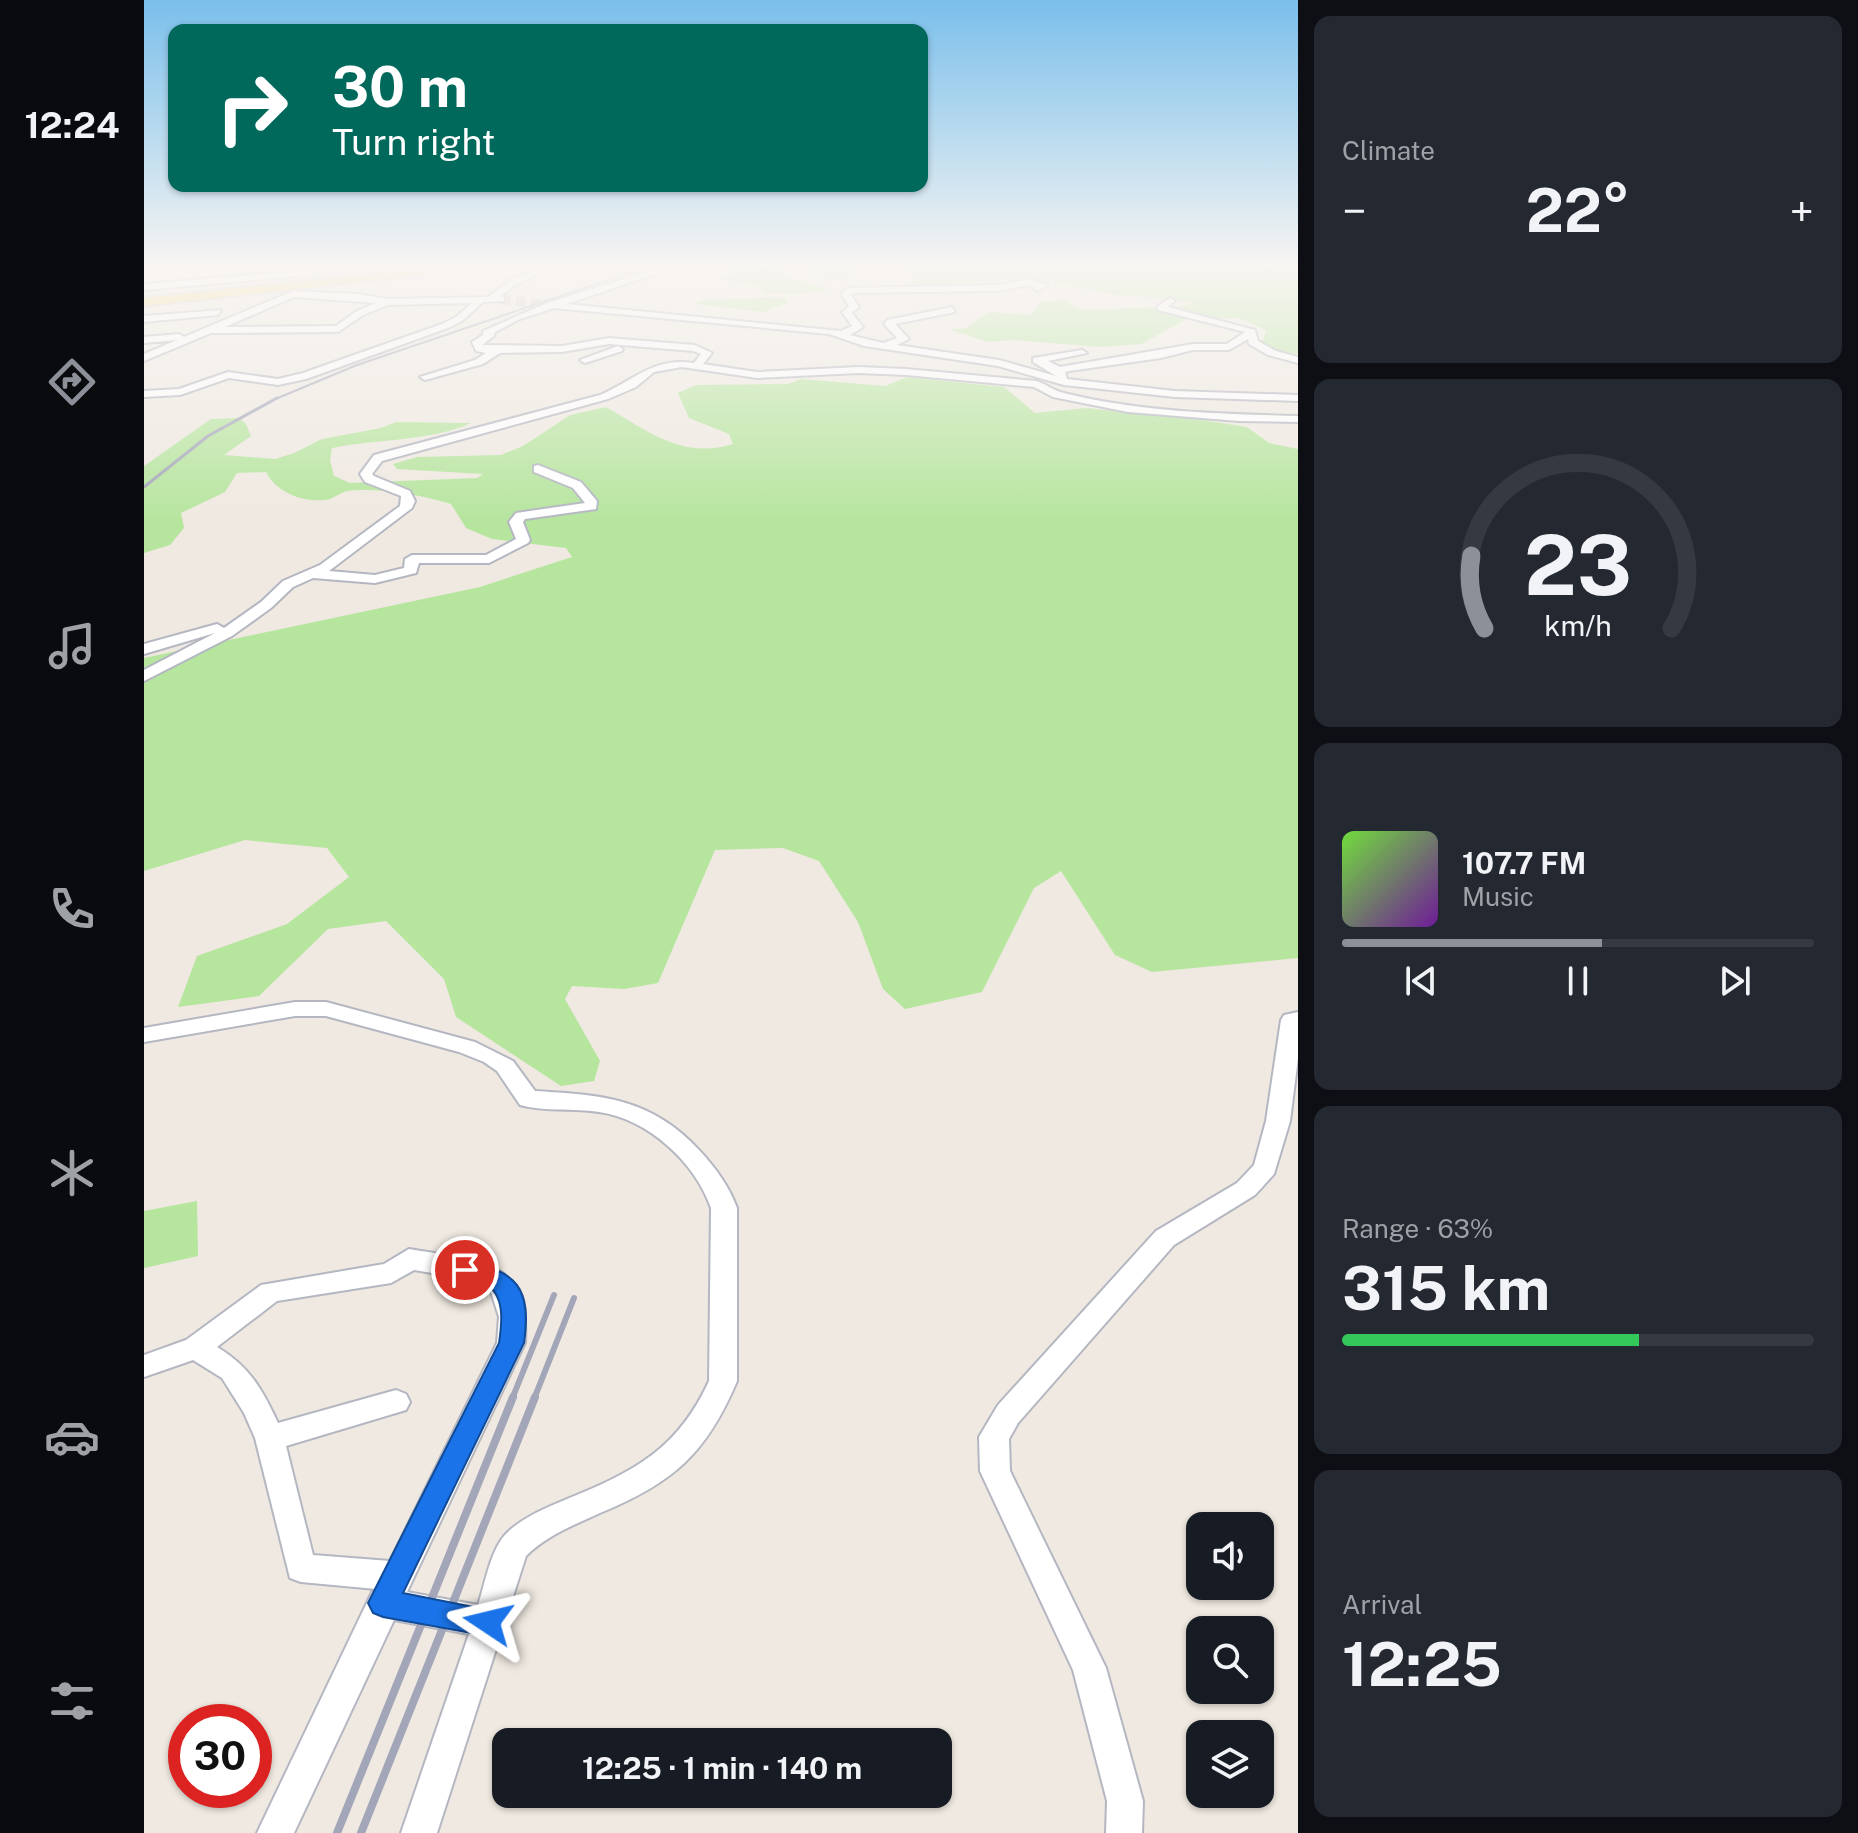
<!DOCTYPE html>
<meta charset="utf-8">
<style>
:root{--surface:#171b24;--page:#242831;--text:#f1f3f6;--muted:#9ea1a6;--line:#363941;--accent:#8c9099}
body{margin:0;font-family:"Public Sans",sans-serif;background:var(--page);color:var(--text);height:100vh;display:flex;flex-direction:column;font-size:30px;white-space:nowrap}
*{box-sizing:border-box;margin:0}
p{font-size:26px;color:var(--muted)}
.icon{flex:none;width:44px;height:44px;fill:none;stroke:currentColor;stroke-width:2;stroke-linecap:round;stroke-linejoin:round}
.map{position:relative;flex:1;overflow:hidden}
.sheet{display:flex;flex-direction:column;gap:16px;padding:16px;background:#0d0f14;width:560px}
.sheet>*{flex:none}
.hud{position:absolute;left:24px;top:24px;width:760px;height:168px;border-radius:16px;box-shadow:0 2px 6px #0004;background:#00695c;color:#fff;overflow:hidden}
.tools{position:absolute;left:1042px;top:1512px;display:grid;gap:16px}
.tools a{display:grid;place-items:center;width:88px;height:88px;border-radius:16px;background:var(--surface);box-shadow:0 2px 6px #0004;font-size:40px}
.speed{position:absolute;left:24px;top:1704px;display:flex;gap:16px;font-size:40px;font-weight:700;text-align:center}
.speed>*{display:grid;place-content:center;width:104px;height:104px;border-radius:50%;background:var(--surface);box-shadow:0 2px 6px #0004;line-height:1}
.speed .limit{border:12px solid #d22;background:#fff;color:#111}
.pin{position:absolute;display:grid;place-items:center;width:68px;height:68px;color:#fff;margin:-34px;border:4px solid #fff;border-radius:50%;box-shadow:0 2px 8px #0007}
.me{position:absolute;width:88px;margin:-44px;rotate:280deg;stroke-linejoin:round;filter:drop-shadow(0 0 6px #0008)}
.turn{display:flex;align-items:center;gap:28px;height:168px;padding:0 32px;font-size:36px}
.turn .icon{width:104px;height:104px;stroke-width:2.5}
.turn b{display:block;font-size:56px;line-height:68px}
.big{font-size:60px;font-weight:700;line-height:1.1}
.sheet .widget{flex:1;display:flex;flex-direction:column;justify-content:center;gap:12px;min-width:0;padding:0 28px;border-radius:16px;background:var(--page)}
.sheet .dial{align-items:center;gap:0}
.dial svg{height:208px;overflow:visible;fill:none;stroke:var(--line);stroke-width:7;stroke-linecap:round;text-anchor:middle}
.dial text{fill:var(--text);stroke:none}
.song{display:flex;align-items:center;gap:24px}
.cover{width:96px;height:96px;border-radius:12px;background:linear-gradient(135deg,hsl(100 70% 55%),hsl(280 70% 35%))}
.played{height:8px;border-radius:4px;background:linear-gradient(90deg,var(--accent) 55%,var(--line) 55%)}
.keys{display:flex;justify-content:space-around;direction:ltr}
.heat{display:flex;justify-content:space-between;align-items:center;font-size:44px;direction:ltr}
.charge{height:12px;border-radius:6px;background:linear-gradient(90deg,#34c759 63%,var(--line) 0)}
.trip{position:absolute;left:348px;top:1728px;width:460px;height:80px;border-radius:16px;background:var(--surface);box-shadow:0 2px 6px #0004;font-weight:700;line-height:80px;text-align:center}
main{display:flex;flex:1;min-height:0}
.tabs{display:flex;flex-direction:column;width:144px;justify-content:space-around;align-items:center;background:#090b0e;color:var(--muted)}
.tabs .icon{width:56px;height:56px}
.tabs .selected{color:var(--accent)}
.tabs b{font-size:36px;color:var(--text)}
.map>svg:first-child{display:block}
</style>
<main>
<nav class="tabs">
<b>12:24</b>
<svg class="icon selected" aria-label="directions" viewBox="0 0 24 24"><path d="M12 3l9 9-9 9-9-9zM9 14v-3h6M13 9l2 2-2 2"/></svg>
<svg class="icon" aria-label="music" viewBox="0 0 24 24"><path d="M9 18V5l10-2v13"/><circle cx="6" cy="18" r="3"/><circle cx="16" cy="16" r="3"/></svg>
<svg class="icon" aria-label="phone" viewBox="0 0 24 24"><path d="M5 4h4l2 5-3 2q2 4 5 5l2-3 5 2v4C11 20 4 13 5 4z"/></svg>
<svg class="icon" aria-label="climate" viewBox="0 0 24 24"><path d="M12 3v18M4 7l16 10M4 17L20 7"/></svg>
<svg class="icon" aria-label="car" viewBox="0 0 24 24"><path d="M5 17H2v-5l4-1 3-4h7l3 4 3 1v5h-3M9 17h6M6 11h13"/><circle cx="7" cy="17" r="2"/><circle cx="17" cy="17" r="2"/></svg>
<svg class="icon" aria-label="filters" viewBox="0 0 24 24"><path d="M4 7h16M4 17h16"/><circle cx="9" cy="7" r="2"/><circle cx="15" cy="17" r="2"/></svg>
</nav>
<div class="map">
<svg width="1154" height="1833" viewBox="0 0 1154 1833">
<rect width="100%" height="100%" fill="#efe9e1"/>
<g fill="#b6e59e">
<path d="M585,266H641L635,271L642,277L682,287L683,290L656,294L619,293V287L573,279L586,277L590,273Z"/>
<path d="M670,266H1154V354L1135,351L1118,343L1122,330L1095,318L1041,320L997,344L958,347L868,340L844,342L807,330L822,328L845,312L887,315L897,302L920,300L938,310L1040,306L1048,303C1021,296 995,298 968,294C934,289 903,279 869,278C850,278 833,282 814,285C798,287 780,285 764,285L772,276L770,270L715,267L702,281L666,273Z"/>
<path d="M627,297L641,298L644,303L619,312L551,304L560,300Z"/>
<path d="M763,377L860,387L891,413L942,408L1052,419L1103,427L1125,443L1154,449V958L1008,972L971,955L917,871L890,888L838,992L761,1009L739,989L714,922L675,861L639,848L571,850L514,983L480,989L428,986L421,999L456,1061L450,1081L417,1086L312,1017L300,979L242,921L184,929L115,996L34,1007L53,956L143,924L205,877L183,848L101,840L0,871V658L336,587L428,557L422,548L348,539L322,528L307,504C279,495 232,487 203,491C195,493 188,500 180,500C158,502 132,492 122,472L93,473L81,492L37,513L40,528L26,545L0,553V466L67,419L95,418L102,424L107,436L80,455L131,459L150,453L178,439L237,428L252,422L327,423C289,441 231,439 188,448L186,460L190,476L206,483L333,478L339,474L253,469L249,464L273,457L357,455L379,446L426,415L462,407C504,431 539,460 589,444L585,434L545,418L534,393L552,385L644,384L657,379L741,386Z"/>
<path d="M53,1201L54,1256L0,1268V1211Z"/>
</g>
<g fill="none" stroke-linecap="round" stroke-linejoin="round">
<path stroke="#c8c4bd" stroke-width="10" stroke-dasharray="10 5" stroke-linecap="butt" d="M357,299L406,305"/>
<g stroke="#b4b7c1" stroke-width="4">
<g id="minor">
<path d="M0,266H37L0,271Z"/>
<path d="M402,266H413L373,284L356,296L360,297V301L339,302L318,321L304,328L162,379L134,385L85,378L36,395L0,397V391L35,389L84,372L134,379L159,373L298,324L312,317L328,303L244,305L219,315L194,332L67,333L0,361V354L33,340L0,343V337L35,334L40,337L149,291L215,294L242,299L344,297L367,280ZM150,297L232,303L213,311L192,326L81,327Z"/>
<path d="M522,266H534L423,304L697,331L708,326L698,312L705,306L697,294L704,288L853,285L886,279L904,285L893,291L886,285L853,291L709,293L707,295L715,307L708,313L719,327L706,335L739,343L753,338L740,324L743,320L808,307L811,312L751,324L765,339L753,345L855,360L912,376L889,362V358L938,350L943,353L904,361L916,367L1049,344H1083L1101,332L1014,310V306L1026,298L1031,301L1024,307L1111,330L1114,341L1132,351L1154,357V363L1124,355L1105,344L1104,339L1085,350H1049L1017,358L925,371L921,372L923,379L1031,391L1154,395V401L1031,397L920,385L854,366L720,346L685,334L410,308L376,319L351,332L350,336L338,345L418,346L465,338L551,345L568,353L559,364L613,372L714,367L762,369L892,381C902,384 910,391 920,393C996,412 1076,414 1154,416V422L1095,421L984,412L909,397L890,387L762,375L714,373L613,378L538,367L510,372L492,387L464,399L238,461L228,474L230,476L266,491L271,501L268,508L185,571L231,575L260,568L261,559L268,555H342L372,539L365,522L372,513L441,503L429,488L390,472V466L394,465L437,482L453,501L452,509L381,519L379,522L386,540L384,543L345,563H275L272,573L231,583L169,578L149,587L127,608L88,636L0,681V670L71,633L0,654V644L73,624L80,628L117,602L139,581L176,565L256,506L257,496L221,482L216,474L230,455L456,395C491,380 509,357 550,363L557,354L549,351L465,344L418,352L356,353L339,364L281,380L276,377L331,360L342,353L332,351L328,342L339,335V331L403,303Z"/>
<path d="M204,267L201,272L0,290V284Z"/>
<path d="M77,310L74,315L0,322V316Z"/>
<path d="M474,346L479,349L478,351L441,363L436,360Z"/>
<path d="M151,1002H182L331,1042L369,1061L391,1091C458,1095 507,1098 555,1150C571,1167 585,1186 593,1208V1381C562,1454 529,1483 456,1513C430,1525 403,1535 382,1556L293,1833H257L325,1634L250,1620L150,1833H113L228,1592L232,1589L157,1582L146,1578L111,1438L100,1413L78,1378L49,1360L0,1377V1355L42,1340L117,1285L240,1264L265,1249C333,1261 386,1256 381,1343L263,1592L334,1605C341,1584 346,1553 360,1536C376,1518 402,1508 423,1499C490,1472 534,1449 565,1381L567,1208C551,1162 504,1119 455,1112C429,1108 401,1112 376,1105L353,1071L340,1062L315,1052L182,1016H151L0,1042V1028ZM270,1270L324,1279L347,1292L355,1317L353,1343L246,1561L169,1555L142,1446L262,1410L266,1402L262,1394L252,1390L134,1423C118,1389 106,1367 73,1347L133,1301L247,1283Z"/>
<path d="M1154,1012V1058L1146,1121L1130,1174L1111,1195L1030,1245L874,1423L865,1439L866,1471L962,1668L999,1801L998,1833H962L963,1801L929,1670L836,1471L835,1437L854,1405L1012,1231L1093,1183L1110,1165L1122,1121L1137,1020L1140,1015Z"/>
</g>
</g>
<g stroke="#c9c9c9" stroke-width="4">
<path id="major" d="M303,266H339L333,269L0,306V298Z"/>
</g>
<use href="#minor" fill="#fff" fill-rule="evenodd"/>
<use href="#major" fill="#f2d163" fill-rule="evenodd"/>
<path stroke="#a3a6b8" stroke-width="2" d="M129,400L213,365L505,266"/>
<path stroke="#a3a6b8" stroke-width="3" d="M0,487L64,436L133,398"/>
<g stroke="#a3a6b8" stroke-width="6">
<path d="M368,1399L410,1295"/>
<path d="M390,1399L430,1298"/>
</g>
<g stroke="#a3a6b8" stroke-width="8">
<path d="M193,1833L369,1397"/>
<path d="M217,1833L391,1397"/>
</g>
</g>
<linearGradient id="sky" x2="0" y2="1"><stop stop-color="#7abfeb"/><stop offset="0.51" stop-color="#f8f5f2"/><stop offset="1" stop-color="#f8f5f2" stop-opacity="0"/></linearGradient>
<rect width="1154" height="522" fill="url(#sky)"/>
<path fill="#1a73e8" stroke="#114b97" stroke-width="2" d="M321,1261C373,1271 388,1288 380,1343L259,1593L354,1612L359,1622L354,1632L344,1636L239,1617L229,1613L224,1603L355,1343C358,1323 362,1293 339,1283C331,1279 321,1279 312,1276L309,1270L312,1264Z"/>
</svg>
<div class="tools">
<a><svg class="icon" aria-label="sound" viewBox="0 0 24 24"><path d="M4 9h4l5-4v14l-5-4H4zM17 9q2 3 0 6"/></svg></a>
<a><svg class="icon" aria-label="search" viewBox="0 0 24 24"><circle cx="10" cy="10" r="6"/><path d="M15 15l6 6"/></svg></a>
<a><svg class="icon" aria-label="layers" viewBox="0 0 24 24"><path d="M12 4l9 5-9 5-9-5zM3 14l9 5 9-5"/></svg></a>
</div>
<div class="speed"><div class="limit">30</div></div>
<div class="pin" style="left:321px;top:1270px;background:#d93025"><svg class="icon" aria-label="arrive" viewBox="0 0 24 24"><path d="M6 21V4h12l-3 4 3 4H6"/></svg></div>
<svg class="me" style="left:344px;top:1622px" viewBox="-20 -20 40 40"><path d="M0-17L14 15 0 8-14 15z" fill="#1a73e8" stroke="#fff" stroke-width="4"/></svg>
<div class="trip">12:25 · 1 min · 140 m</div>
<div class="hud">
<div class="turn"><svg class="icon" aria-label="right" viewBox="0 0 24 24"><path d="M7 20v-9h11M14 6l5 5-5 5"/></svg><div><b>30 m</b>Turn right</div></div>
</div>
</div>
<section class="sheet">
<div class="widget"><p>Climate</p>
<div class="heat"><a>−</a><b class="big">22°</b><a>+</a></div>
</div>
<div class="widget dial"><svg viewBox="0 0 100 80">
<path d="M14 69A42 42 0 1 1 86 69"/>
<path d="M14 69A42 42 0 0 1 9 41" stroke="#8c9099"/>
<text x="50" y="56" font-size="32" font-weight="700">23</text>
<text x="50" y="72" font-size="11">km/h</text>
</svg></div>
<div class="widget">
<div class="song"><i class="cover"></i><div><b>107.7 FM</b><p>Music</p></div></div>
<div class="played"></div>
<div class="keys"><svg class="icon" aria-label="previous" viewBox="0 0 24 24"><path d="M18 5L8 12l10 7zM5 5v14"/></svg><svg class="icon" aria-label="pause" viewBox="0 0 24 24"><path d="M8 5v14M16 5v14"/></svg><svg class="icon" aria-label="next" viewBox="0 0 24 24"><path d="M6 5l10 7-10 7zM19 5v14"/></svg></div>
</div>
<div class="widget"><p>Range · 63%</p><b class="big">315 km</b><div class="charge"></div></div>
<div class="widget"><p>Arrival</p><b class="big">12:25</b></div>
</section>
</main>
